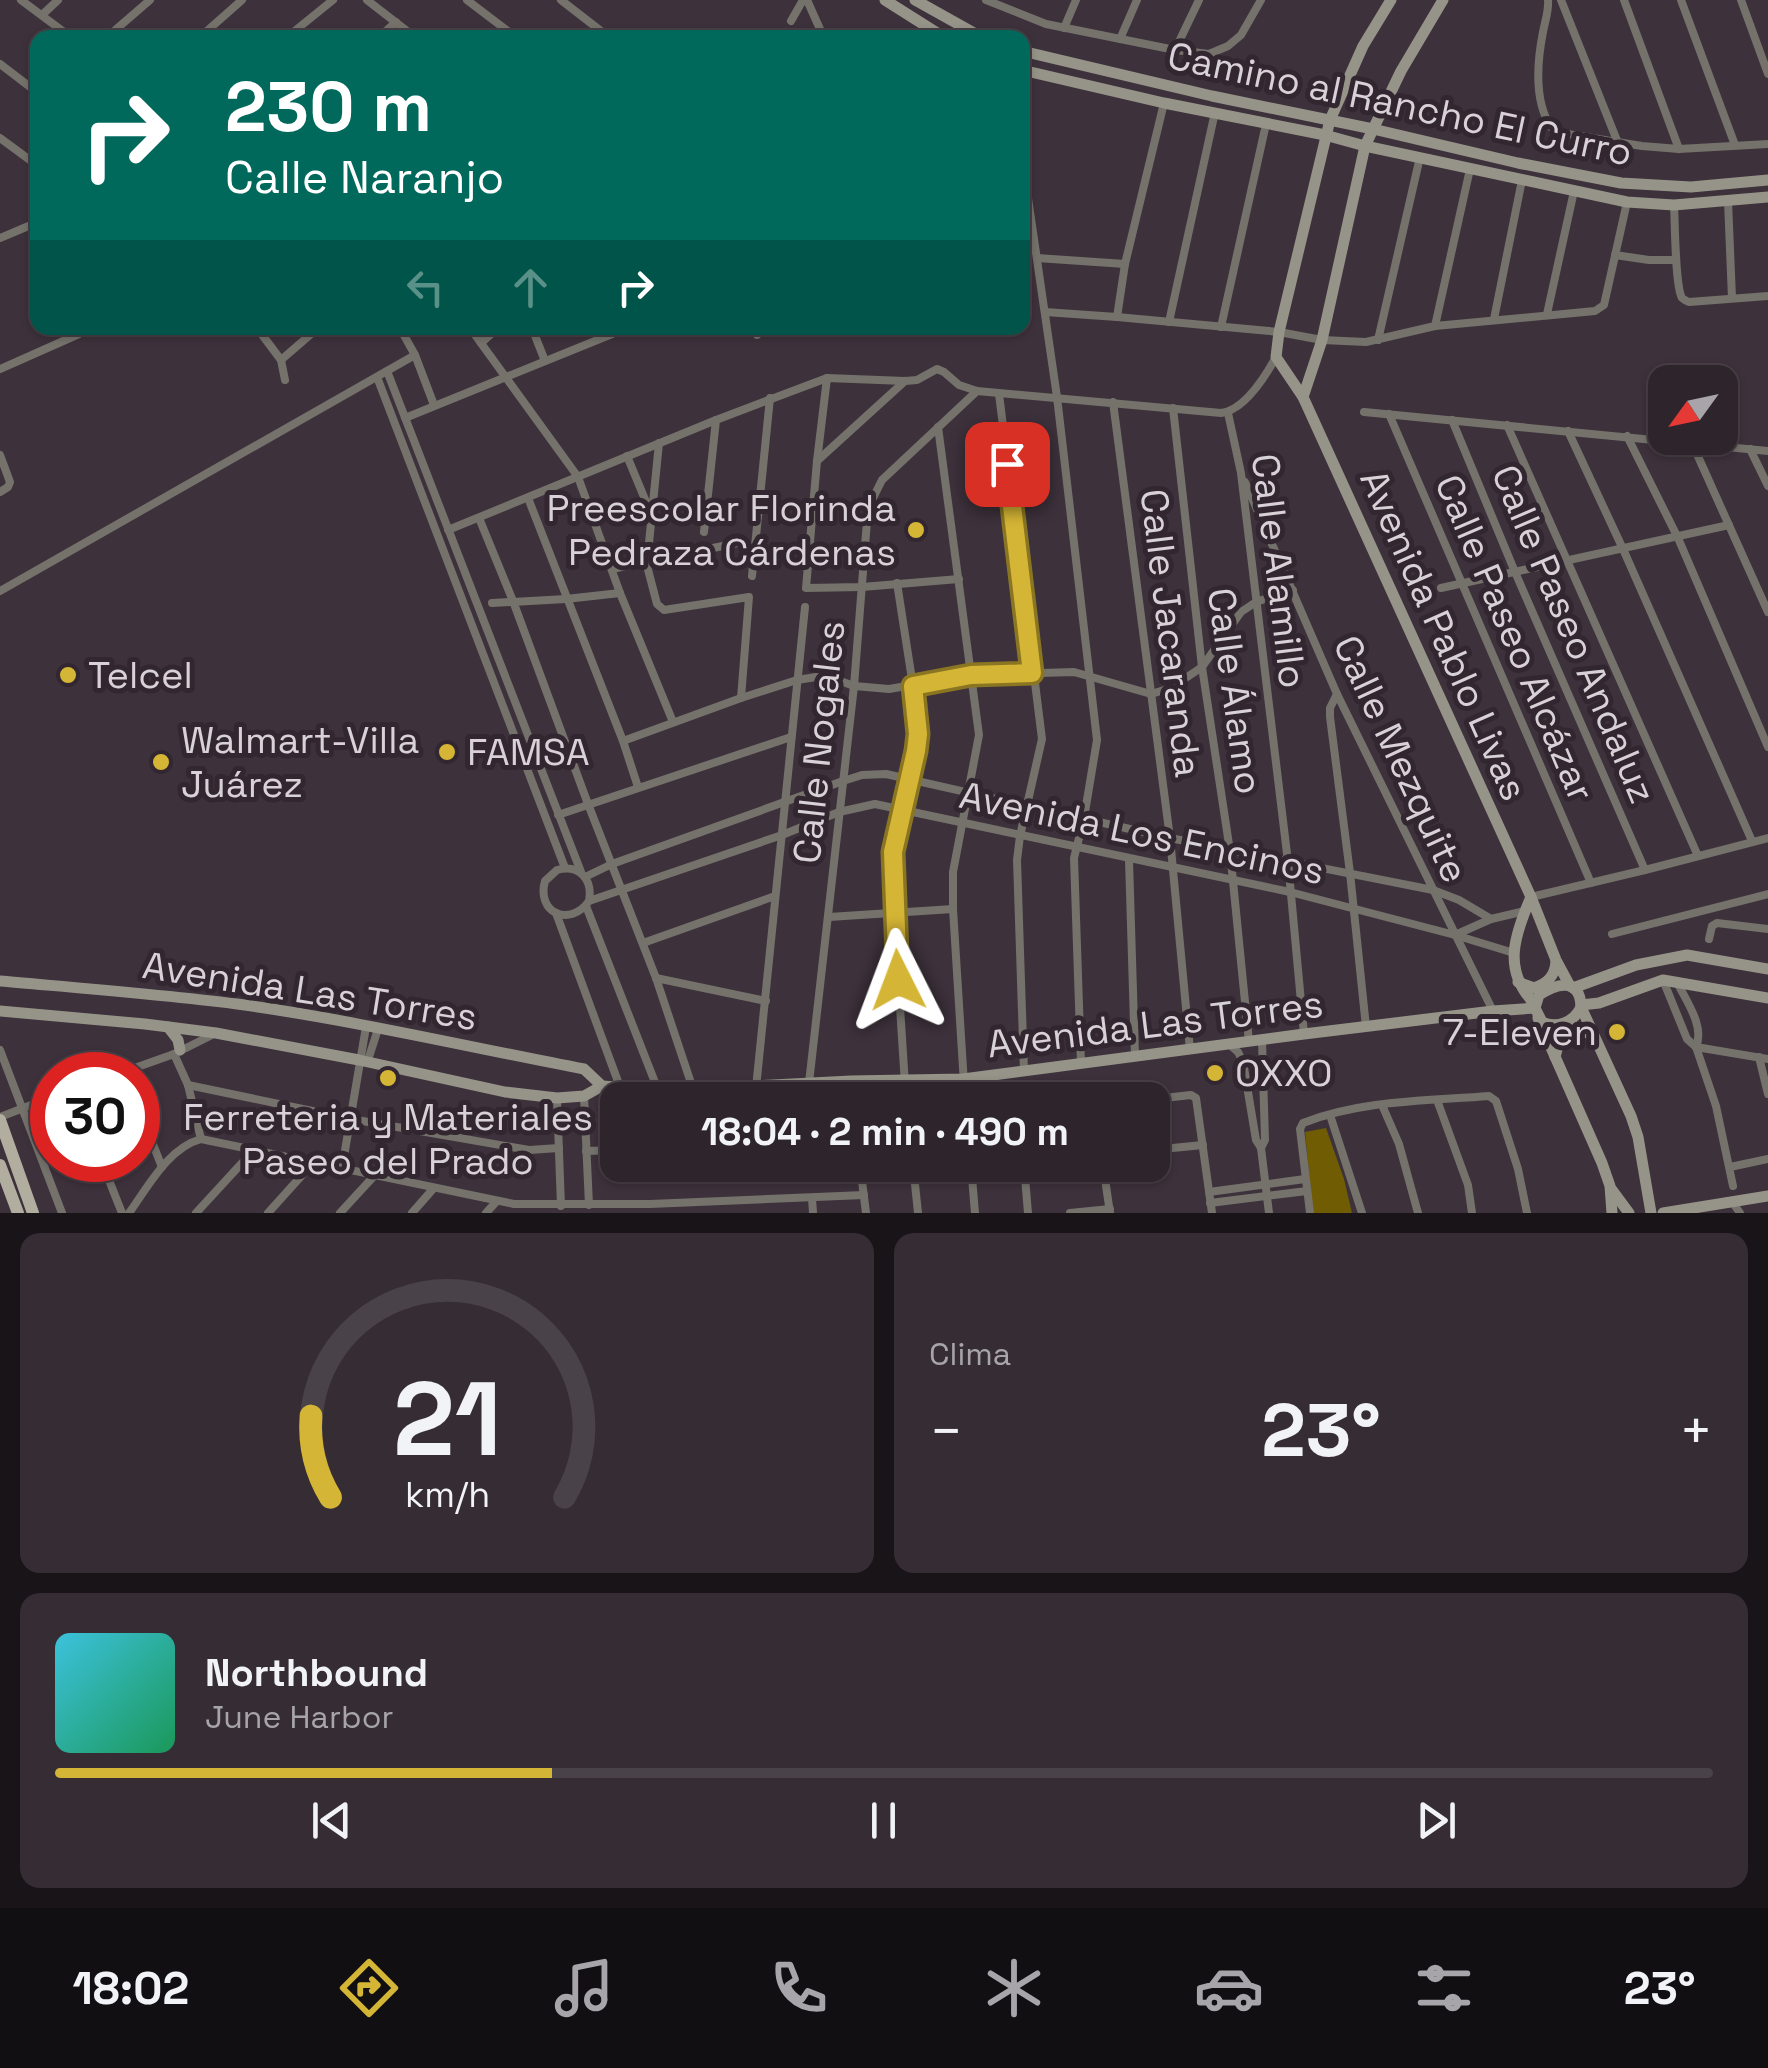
<!DOCTYPE html>
<html lang="es">
<meta charset="utf-8">
<style>
:root{--surface:#2e252c;--page:#362d34;--text:#f1f3f6;--muted:#a7a5a9;--line:#494248;--accent:#d5b535}
body{margin:0;font-family:"Space Grotesk",sans-serif;background:var(--page);color:var(--text);height:100vh;display:flex;flex-direction:column;font-size:38px;white-space:nowrap}
*{box-sizing:border-box;margin:0}
p{font-size:32px;color:var(--muted)}
.icon{flex:none;width:55px;height:55px;fill:none;stroke:currentColor;stroke-width:2;stroke-linecap:round;stroke-linejoin:round}
.map{position:relative;height:1213px;overflow:hidden}
.drawer{display:flex;flex-direction:column;gap:20px;padding:20px;background:#191418;flex:1}
.drawer>*{flex:none}
.top-card{position:absolute;left:30px;top:30px;width:1000px;height:305px;border-radius:20px;box-shadow:0 2px 8px #0004,0 0 0 2px var(--line);background:#00695c;color:#fff;overflow:hidden}
.needle{width:65px;rotate:237deg}
.buttons{position:absolute;left:1648px;top:365px;display:grid;gap:20px}
.buttons a{display:grid;place-items:center;width:90px;height:90px;border-radius:20px;background:var(--surface);box-shadow:0 2px 8px #0004,0 0 0 2px var(--line);font-size:50px}
.speed{position:absolute;left:30px;top:1052px;display:flex;gap:20px;font-size:50px;font-weight:700;text-align:center}
.speed>*{display:grid;place-content:center;width:130px;height:130px;border-radius:50%;background:var(--surface);box-shadow:0 2px 8px #0004,0 0 0 2px var(--line);line-height:1}
.speed .limit{border:15px solid #d22;background:#fff;color:#111}
.pin{position:absolute;display:grid;place-items:center;width:85px;height:85px;color:#fff;margin:-42px;border-radius:20px;box-shadow:0 5px 15px #0006}
.me{position:absolute;width:110px;margin:-55px;rotate:357deg;stroke-linejoin:round;filter:drop-shadow(0 0 8px #0008)}
.turn{display:flex;align-items:center;gap:35px;height:210px;padding:0 30px;font-size:45px}
.turn .icon{width:130px;height:130px;stroke-width:2.5}
.turn b{display:block;font-size:70px;line-height:85px}
.lanes{display:flex;align-items:center;height:95px;padding:0 30px;background:#0003;justify-content:center;gap:50px;direction:ltr}
.lanes .off{opacity:.35}
.big{font-size:75px;font-weight:700;line-height:1.1}
.drawer .tile{flex:1;display:flex;flex-direction:column;justify-content:center;gap:15px;min-width:0;padding:0 35px;border-radius:20px;background:var(--page)}
.drawer .dial{align-items:center;gap:0}
.dial svg{height:260px;overflow:visible;fill:none;stroke:var(--line);stroke-width:7;stroke-linecap:round;text-anchor:middle}
.dial text{fill:var(--text);stroke:none}
.song{display:flex;align-items:center;gap:30px}
.cover{width:120px;height:120px;border-radius:15px;background:linear-gradient(135deg,hsl(190 70% 55%),hsl(150 70% 35%))}
.played{height:10px;border-radius:5px;background:linear-gradient(90deg,var(--accent) 30%,var(--line) 30%)}
.keys{display:flex;justify-content:space-around;direction:ltr}
.heat{display:flex;justify-content:space-between;align-items:center;font-size:55px;direction:ltr}
.drawer .tiles{flex:1;display:grid;gap:20px;grid-template-columns:1fr 1fr}
.tile:last-child{grid-column:span 2}
.trip{position:absolute;left:600px;top:1082px;width:570px;height:100px;border-radius:20px;background:var(--surface);box-shadow:0 2px 8px #0004,0 0 0 2px var(--line);font-weight:700;line-height:100px;text-align:center}
.tabs{display:flex;height:160px;justify-content:space-around;align-items:center;background:#120f12;color:var(--muted)}
.tabs .icon{width:70px;height:70px}
.tabs .selected{color:var(--accent)}
.tabs b{font-size:45px;color:var(--text)}
.map>svg:first-child{display:block}
</style>
<div class="map">
<svg width="1768" height="1213" viewBox="0 0 1768 1213">
<rect width="100%" height="100%" fill="#3d313b"/>
<path fill="#705d03" d="M1326,1128L1344,1179L1352,1213H1313L1305,1132Z"/>
<g fill="none" stroke-linecap="round" stroke-linejoin="round">
<g stroke="#74726b" stroke-width="8">
<path d="M21,0L72,38"/>
<path d="M367,0L416,38"/>
<path d="M467,0L517,38"/>
<path d="M561,0L610,38"/>
<path d="M807,0L824,38"/>
<path d="M986,0L1046,24L1175,50L1209,54L1228,46L1241,35L1261,0"/>
<path d="M1548,0C1549,11 1545,21 1543,32C1537,62 1533,107 1555,132L1642,146L1679,149L1768,144"/>
<path d="M1561,0L1618,143"/>
<path d="M1624,0L1679,149"/>
<path d="M1681,0L1735,145"/>
<path d="M1741,0L1768,74"/>
<path d="M42,15L58,0"/>
<path d="M791,21L803,0"/>
<path d="M1064,28L1076,0"/>
<path d="M106,38L150,0"/>
<path d="M199,38L242,0"/>
<path d="M286,38L333,0"/>
<path d="M378,38L396,22"/>
<path d="M783,38L786,32"/>
<path d="M1120,39L1137,0"/>
<path d="M1175,50L1199,0"/>
<path d="M0,64L38,93"/>
<path d="M0,138L38,166"/>
<path d="M1022,157L1057,397L1097,740L1084,818L1074,858L1081,1064"/>
<path d="M1728,201L1732,298"/>
<path d="M1674,205C1675,221 1675,286 1682,298C1684,300 1687,301 1689,302L1768,296"/>
<path d="M32,224L38,238"/>
<path d="M0,238L38,222"/>
<path d="M1615,255L1649,260H1676"/>
<path d="M1037,258L1125,264"/>
<path d="M1045,312L1117,317L1279,332L1322,340L1366,342L1435,326L1595,311L1604,305L1627,202"/>
<path d="M1547,314L1574,191"/>
<path d="M1117,317L1125,264L1164,103"/>
<path d="M1494,319L1522,180"/>
<path d="M1169,322L1215,112"/>
<path d="M1435,326L1470,169"/>
<path d="M1221,327L1266,124"/>
<path d="M257,328L281,360L285,380"/>
<path d="M400,328L415,355L434,405"/>
<path d="M470,328L578,477L620,593L673,722"/>
<path d="M532,328L545,361"/>
<path d="M755,328L757,335"/>
<path d="M1378,340L1420,157"/>
<path d="M481,343L498,328"/>
<path d="M281,360L318,328"/>
<path d="M0,369L79,334L76,328"/>
<path d="M387,371L581,872"/>
<path d="M377,377L565,868"/>
<path d="M827,378L817,461L806,588L862,587L959,579"/>
<path d="M999,394L1042,739L1020,836L1017,860L1024,1072"/>
<path d="M1113,402L1170,838L1190,1050"/>
<path d="M1173,408L1202,667L1230,851L1249,1042"/>
<path d="M1364,412L1768,451"/>
<path d="M1228,413L1241,473L1288,862L1304,1034"/>
<path d="M1389,414L1591,883"/>
<path d="M405,418L627,328"/>
<path d="M1452,420L1515,572L1645,870"/>
<path d="M1507,425L1698,856"/>
<path d="M938,427L979,735L953,872V909L965,1100"/>
<path d="M1568,431L1623,549L1752,841"/>
<path d="M1627,436L1678,538L1768,747"/>
<path d="M1692,443L1768,612"/>
<path d="M1750,449L1768,486"/>
<path d="M0,455L10,482L8,487L0,492"/>
<path d="M627,456L649,509"/>
<path d="M817,461L905,381"/>
<path d="M1245,482L1337,694L1493,1011"/>
<path d="M528,498L623,741L638,787"/>
<path d="M479,518L513,601L588,804L656,978L693,1089"/>
<path d="M448,530L716,420L827,378L905,381L917,380L937,369L944,372L959,385L977,391L1221,413C1245,410 1265,377 1276,357"/>
<path d="M704,532L716,420"/>
<path d="M649,543L659,443"/>
<path d="M646,562L657,604L664,610L749,597L741,698"/>
<path d="M612,569L742,542"/>
<path d="M752,576L770,398"/>
<path d="M897,583L913,686L918,734L893,852L894,914L906,1100"/>
<path d="M1441,588L1729,525"/>
<path d="M0,591L415,355"/>
<path d="M492,603L566,599L620,593"/>
<path d="M1337,694L1330,708V717L1350,873L1366,1027"/>
<path d="M623,741L741,698L797,680L816,677L832,678L854,686L889,689L971,675L1074,672L1151,694L1171,688L1202,667L1241,612L1256,602L1293,590"/>
<path d="M558,815L791,737"/>
<path d="M1129,860L1135,1056"/>
<path d="M585,877L612,864L843,781L862,775L886,774L1170,838L1433,890L1459,900L1491,919"/>
<path d="M1531,897L1645,870L1768,838"/>
<path d="M589,901C593,879 579,864 557,870L545,881C536,913 570,928 589,901L782,835L839,812L875,804L1290,892L1455,935L1514,953"/>
<path d="M586,906L658,1090"/>
<path d="M556,913L620,1087"/>
<path d="M829,917L953,909"/>
<path d="M1612,934L1768,894"/>
<path d="M1455,935L1491,919L1525,911"/>
<path d="M1709,939L1712,926L1717,923L1768,929"/>
<path d="M643,943L775,896"/>
<path d="M656,978L766,1001"/>
<path d="M1663,980L1687,1039L1696,1047L1716,1106L1733,1186"/>
<path d="M1677,982C1686,1001 1705,1026 1696,1047"/>
<path d="M1230,1045L1238,1052L1243,1062L1256,1140L1261,1148L1269,1213"/>
<path d="M1696,1047L1768,1059"/>
<path d="M0,1050L62,1213"/>
<path d="M174,1054L188,1085L201,1139"/>
<path d="M1759,1057L1768,1094"/>
<path d="M367,1063L378,1029"/>
<path d="M115,1075L174,1054L212,1035"/>
<path d="M851,1081L853,1100"/>
<path d="M809,1083L854,686L868,508L882,480L977,391"/>
<path d="M188,1085L351,1119L529,1150L559,1148"/>
<path d="M756,1088L805,607"/>
<path d="M584,1096L589,1205"/>
<path d="M557,1098L561,1206"/>
<path d="M1146,1100L1191,1095L1196,1098L1212,1213"/>
<path d="M1437,1100L1468,1185L1472,1213"/>
<path d="M1382,1105L1399,1144L1418,1213"/>
<path d="M138,1107L162,1167"/>
<path d="M1330,1115L1362,1213"/>
<path d="M0,1117L52,1097"/>
<path d="M201,1139L514,1204H650L864,1195"/>
<path d="M1261,1148L1265,1140L1262,1040"/>
<path d="M1152,1150L1203,1145"/>
<path d="M586,1151L618,1150"/>
<path d="M101,1160L122,1213"/>
<path d="M860,1165L866,1213"/>
<path d="M913,1165L918,1213"/>
<path d="M971,1165L975,1213"/>
<path d="M1024,1165L1028,1213"/>
<path d="M1103,1165L1110,1213"/>
<path d="M1730,1167L1768,1159"/>
<path d="M342,1168L366,1027"/>
<path d="M1209,1192L1305,1179"/>
<path d="M812,1198L813,1213"/>
<path d="M1210,1203L1307,1191"/>
<path d="M1733,1203L1740,1213"/>
<path d="M129,1213C148,1187 168,1148 201,1139"/>
<path d="M196,1213L253,1151"/>
<path d="M268,1213L313,1163"/>
<path d="M340,1213L374,1176"/>
<path d="M412,1213L433,1189"/>
<path d="M486,1213L496,1202"/>
<path d="M1070,1213L1110,1209"/>
<path d="M1310,1213L1300,1129L1303,1123C1361,1100 1428,1101 1489,1096L1496,1101L1518,1169L1527,1213"/>
</g>
<g stroke="#969489" stroke-width="11">
<path d="M885,0L945,38"/>
<path d="M915,0L983,38"/>
<path d="M1391,0L1363,46L1330,120L1279,332L1276,357L1303,397L1531,897L1556,960L1570,986"/>
<path d="M1022,51L1212,96L1373,129L1518,163L1621,183L1691,187L1768,180"/>
<path d="M1022,70L1164,103L1325,135L1365,146L1627,202L1674,205L1768,197"/>
<path d="M1303,397L1322,340L1365,146L1401,71L1443,0"/>
<path d="M1531,897C1514,936 1502,971 1535,1004"/>
<path d="M0,981C79,988 158,994 237,1004C353,1020 469,1047 584,1069L602,1086"/>
<path d="M1518,982L1534,988C1548,983 1555,976 1556,961"/>
<path d="M1573,988L1636,965L1687,955L1768,969"/>
<path d="M1581,1005L1599,1003L1663,980L1768,998"/>
<path d="M1581,1007C1574,1022 1557,1029 1542,1022L1535,1008L1539,995C1557,983 1580,977 1581,1007L1631,1116L1638,1137L1651,1213"/>
<path d="M0,1011L145,1024L216,1033L359,1060L505,1092L557,1098L584,1096L602,1086L658,1090L693,1089L851,1081L963,1079L1304,1034L1493,1011L1535,1008"/>
<path d="M1538,1018L1602,1163L1610,1186L1612,1213"/>
<path d="M168,1027L178,1040L180,1050"/>
<path d="M1555,1057L1559,1042L1572,1030L1584,1031L1593,1036"/>
<path d="M1612,1190L1629,1213"/>
<path d="M1663,1213L1768,1196"/>
</g>
<g stroke="#b1aea0" stroke-width="12">
<path d="M0,1120L33,1213"/>
<path d="M0,1165L18,1213"/>
</g>
</g>
<g fill="none" stroke-linecap="round" stroke-linejoin="round">
<g stroke="#8a7622" stroke-width="25">
<path id="route" d="M898,980L893,852L916,751L918,734L913,686L971,675L1032,673L1007,464"/>
</g>
<use href="#route" stroke="#d5b535" stroke-width="18"/>
</g>
<g fill="#d5b535" stroke="#322730" stroke-width="4">
<circle cx="916" cy="530" r="10"/>
<circle cx="68" cy="675" r="10"/>
<circle cx="447" cy="752" r="10"/>
<circle cx="161" cy="762" r="10"/>
<circle cx="1617" cy="1032" r="10"/>
<circle cx="1215" cy="1073" r="10"/>
<circle cx="388" cy="1078" r="10"/>
</g>
<g text-anchor="middle" stroke-width="10" stroke-linejoin="round" paint-order="stroke">
<g font-size="38" fill="#d8d1d7" stroke="#322730">
<text transform="translate(1400 104) rotate(12)" y="13">Camino al Rancho El Curro</text>
<text transform="translate(1279 571) rotate(83)" y="13">Calle Alamillo</text>
<text transform="translate(1171 633) rotate(83)" y="13">Calle Jacaranda</text>
<text transform="translate(1574 634) rotate(67)" y="13">Calle Paseo Andaluz</text>
<text transform="translate(1444 635) rotate(66)" y="13">Avenida Pablo Livas</text>
<text transform="translate(1515 638) rotate(67)" y="13">Calle Paseo Alcázar</text>
<text transform="translate(1235 691) rotate(82)" y="13">Calle Álamo</text>
<text transform="translate(819 742) rotate(-84)" y="13">Calle Nogales</text>
<text transform="translate(1401 759) rotate(65)" y="13">Calle Mezquite</text>
<text transform="translate(1142 833) rotate(12)" y="13">Avenida Los Encinos</text>
<text transform="translate(310 991) rotate(9)" y="13">Avenida Las Torres</text>
<text transform="translate(1155 1024) rotate(-7)" y="13">Avenida Las Torres</text>
</g>
<g font-size="38" fill="#d8d1d7" stroke="#322730" text-anchor="start">
<text x="896" y="521" text-anchor="end">Preescolar Florinda<tspan x="896" dy="44">Pedraza Cárdenas</tspan></text>
<text x="88" y="688">Telcel</text>
<text x="181" y="753">Walmart-Villa<tspan x="181" dy="44">Juárez</tspan></text>
<text x="467" y="765">FAMSA</text>
<text x="1597" y="1045" text-anchor="end">7-Eleven</text>
<text x="1235" y="1086">OXXO</text>
<text x="388" y="1130" text-anchor="middle">Ferreteria y Materiales<tspan x="388" dy="44">Paseo del Prado</tspan></text>
</g>
</g>
</svg>
<div class="buttons">
<a><svg class="needle" viewBox="-14 -14 28 28"><path d="M0-13l5 13h-10z" fill="#e53935"/><path d="M0 13l5-13h-10z" fill="#a7a5a9"/></svg></a>
</div>
<div class="speed"><div class="limit">30</div></div>
<div class="pin" style="left:1007px;top:464px;background:#d93025"><svg class="icon" aria-label="arrive" viewBox="0 0 24 24"><path d="M6 21V4h12l-3 4 3 4H6"/></svg></div>
<svg class="me" style="left:898px;top:980px" viewBox="-20 -20 40 40"><path d="M0-17L14 15 0 8-14 15z" fill="#d5b535" stroke="#fff" stroke-width="4"/></svg>
<div class="trip">18:04 · 2 min · 490 m</div>
<div class="top-card">
<div class="turn"><svg class="icon" aria-label="right" viewBox="0 0 24 24"><path d="M7 20v-9h11M14 6l5 5-5 5"/></svg><div><b>230 m</b>Calle Naranjo</div></div>
<div class="lanes"><svg class="icon off" aria-label="left" viewBox="0 0 24 24"><path d="M17 20v-9H6M10 6l-5 5 5 5"/></svg><svg class="icon off" aria-label="ahead" viewBox="0 0 24 24"><path d="M12 20V5M6 11l6-6 6 6"/></svg><svg class="icon" aria-label="right" viewBox="0 0 24 24"><path d="M7 20v-9h11M14 6l5 5-5 5"/></svg></div>
</div>
</div>
<section class="drawer">
<div class="tiles">
<div class="tile dial"><svg viewBox="0 0 100 80">
<path d="M14 69A42 42 0 1 1 86 69"/>
<path d="M14 69A42 42 0 0 1 8 44" stroke="#d5b535"/>
<text x="50" y="56" font-size="32" font-weight="700">21</text>
<text x="50" y="72" font-size="11">km/h</text>
</svg></div>
<div class="tile"><p>Clima</p>
<div class="heat"><a>−</a><b class="big">23°</b><a>+</a></div>
</div>
<div class="tile">
<div class="song"><i class="cover"></i><div><b>Northbound</b><p>June Harbor</p></div></div>
<div class="played"></div>
<div class="keys"><svg class="icon" aria-label="previous" viewBox="0 0 24 24"><path d="M18 5L8 12l10 7zM5 5v14"/></svg><svg class="icon" aria-label="pause" viewBox="0 0 24 24"><path d="M8 5v14M16 5v14"/></svg><svg class="icon" aria-label="next" viewBox="0 0 24 24"><path d="M6 5l10 7-10 7zM19 5v14"/></svg></div>
</div>
</div>
</section>
<nav class="tabs">
<b>18:02</b>
<svg class="icon selected" aria-label="directions" viewBox="0 0 24 24"><path d="M12 3l9 9-9 9-9-9zM9 14v-3h6M13 9l2 2-2 2"/></svg>
<svg class="icon" aria-label="music" viewBox="0 0 24 24"><path d="M9 18V5l10-2v13"/><circle cx="6" cy="18" r="3"/><circle cx="16" cy="16" r="3"/></svg>
<svg class="icon" aria-label="phone" viewBox="0 0 24 24"><path d="M5 4h4l2 5-3 2q2 4 5 5l2-3 5 2v4C11 20 4 13 5 4z"/></svg>
<svg class="icon" aria-label="climate" viewBox="0 0 24 24"><path d="M12 3v18M4 7l16 10M4 17L20 7"/></svg>
<svg class="icon" aria-label="car" viewBox="0 0 24 24"><path d="M5 17H2v-5l4-1 3-4h7l3 4 3 1v5h-3M9 17h6M6 11h13"/><circle cx="7" cy="17" r="2"/><circle cx="17" cy="17" r="2"/></svg>
<svg class="icon" aria-label="filters" viewBox="0 0 24 24"><path d="M4 7h16M4 17h16"/><circle cx="9" cy="7" r="2"/><circle cx="15" cy="17" r="2"/></svg>
<b>23°</b>
</nav>
